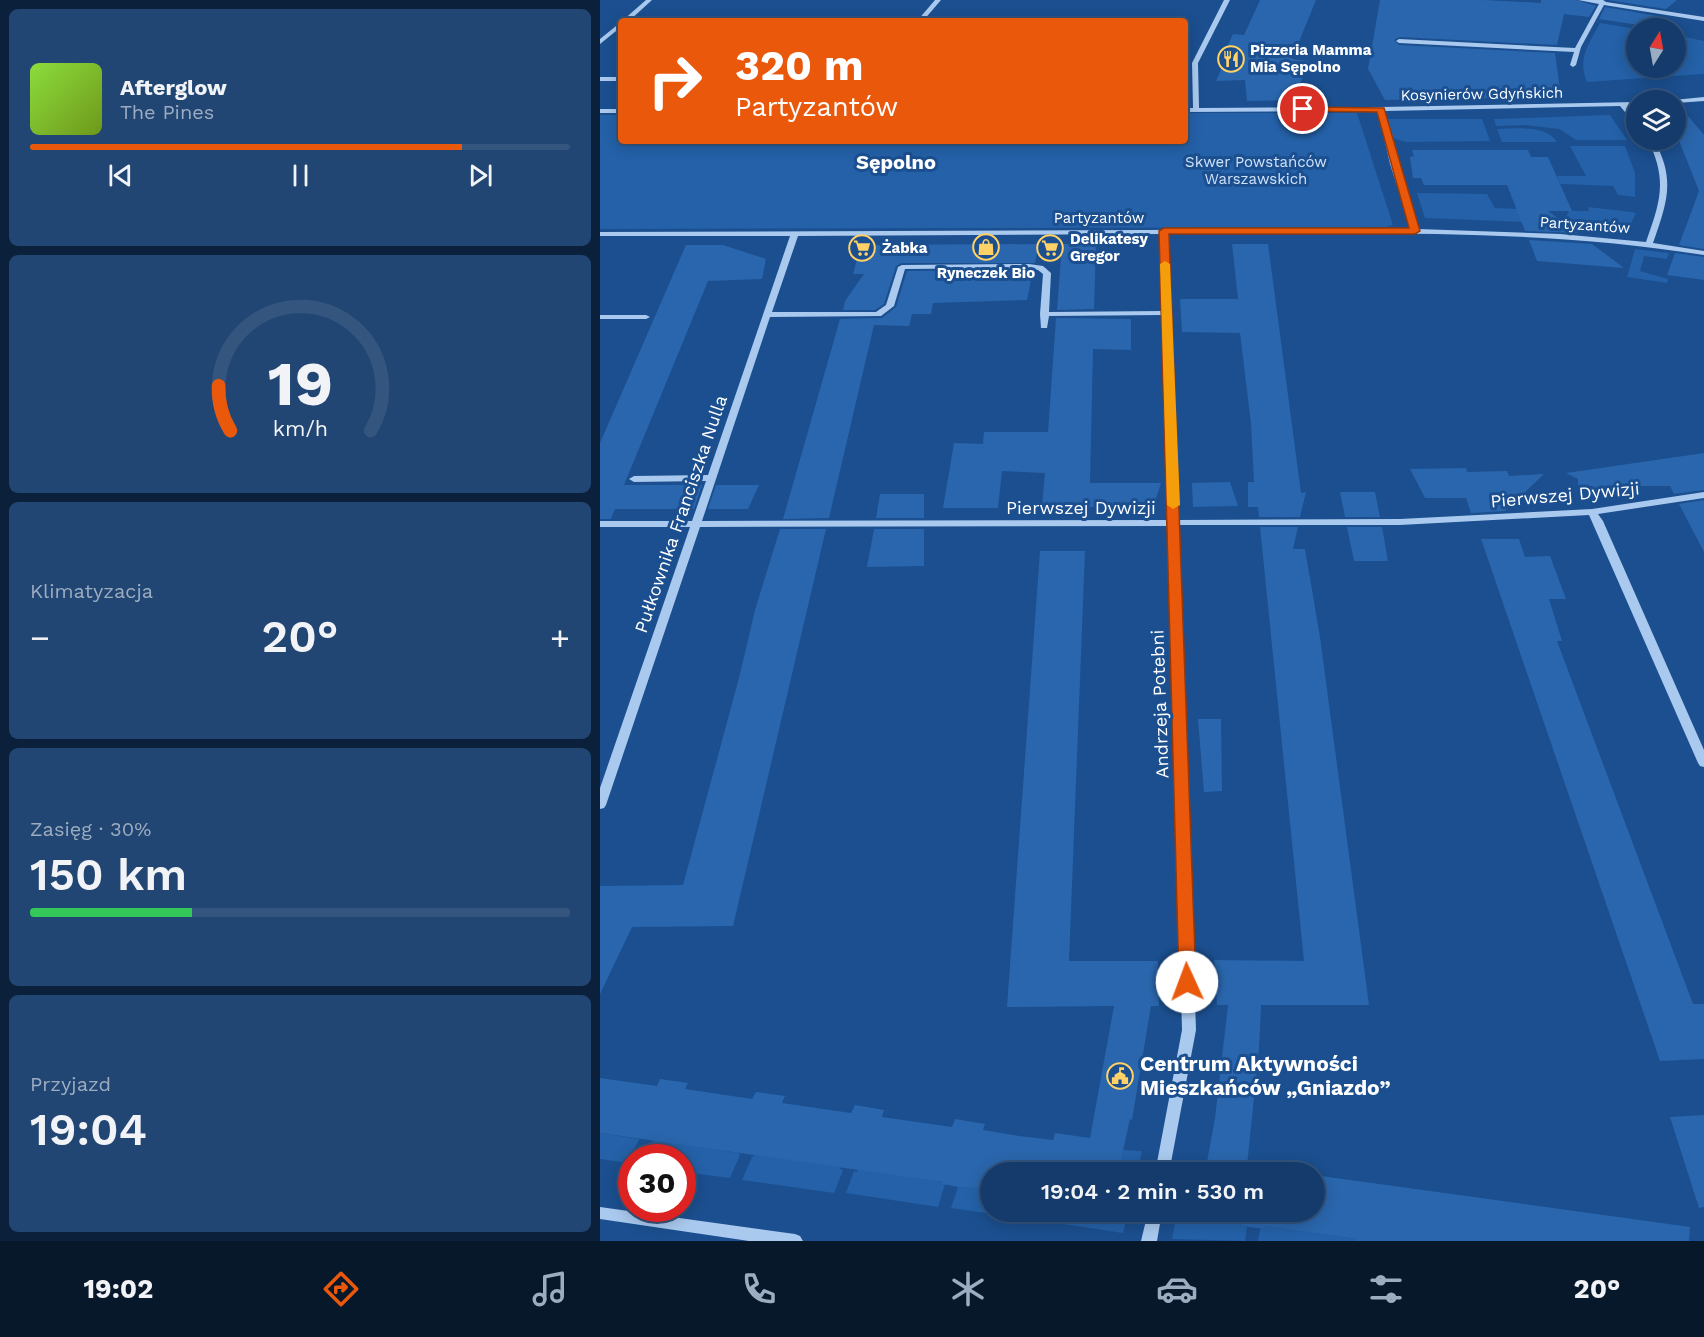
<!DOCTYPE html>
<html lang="pl">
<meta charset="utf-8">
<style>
:root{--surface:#143b6b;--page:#214673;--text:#f1f3f6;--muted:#9dadc1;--line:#33557e;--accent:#ea580c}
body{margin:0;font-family:"Work Sans",sans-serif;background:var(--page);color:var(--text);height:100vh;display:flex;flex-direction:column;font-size:22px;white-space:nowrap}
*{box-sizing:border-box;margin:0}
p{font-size:20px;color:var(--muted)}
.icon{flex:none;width:33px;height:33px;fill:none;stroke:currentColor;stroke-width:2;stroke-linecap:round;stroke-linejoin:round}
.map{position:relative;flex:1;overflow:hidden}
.details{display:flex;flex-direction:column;gap:9px;padding:9px;background:#0b203b;width:600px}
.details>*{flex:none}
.banner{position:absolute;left:18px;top:18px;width:570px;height:126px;border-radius:6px;box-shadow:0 3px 15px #0003,0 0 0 2px var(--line);background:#ea580c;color:#fff;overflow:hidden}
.needle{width:39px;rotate:11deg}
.fabs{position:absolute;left:1026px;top:18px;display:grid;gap:12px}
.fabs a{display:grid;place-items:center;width:60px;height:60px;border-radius:50%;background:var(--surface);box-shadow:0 3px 15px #0003,0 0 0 2px var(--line);font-size:30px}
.speed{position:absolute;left:18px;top:1144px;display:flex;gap:12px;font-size:30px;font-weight:700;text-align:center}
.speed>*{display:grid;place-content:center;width:78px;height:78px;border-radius:50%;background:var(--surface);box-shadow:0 3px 15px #0003,0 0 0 2px var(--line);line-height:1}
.speed .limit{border:9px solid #d22;background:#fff;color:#111}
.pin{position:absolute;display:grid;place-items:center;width:51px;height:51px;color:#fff;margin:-26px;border:3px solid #fff;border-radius:50%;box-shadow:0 2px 6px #0007}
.me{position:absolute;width:66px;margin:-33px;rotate:358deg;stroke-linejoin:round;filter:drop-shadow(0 0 4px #0008)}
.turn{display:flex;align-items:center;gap:21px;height:126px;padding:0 18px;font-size:27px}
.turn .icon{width:78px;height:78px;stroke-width:2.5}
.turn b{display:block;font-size:42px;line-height:51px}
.big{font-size:45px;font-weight:600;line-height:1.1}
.details .tile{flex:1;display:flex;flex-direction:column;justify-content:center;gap:9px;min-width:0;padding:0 21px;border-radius:9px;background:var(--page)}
.details .dial{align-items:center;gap:0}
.dial svg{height:156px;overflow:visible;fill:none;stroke:var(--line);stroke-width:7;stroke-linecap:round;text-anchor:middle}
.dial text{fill:var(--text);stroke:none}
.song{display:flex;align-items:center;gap:18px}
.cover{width:72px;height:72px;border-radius:9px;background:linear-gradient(135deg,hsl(90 70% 55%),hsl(80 70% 35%))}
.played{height:6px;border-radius:3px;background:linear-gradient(90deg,var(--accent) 80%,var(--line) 80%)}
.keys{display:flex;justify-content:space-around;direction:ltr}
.heat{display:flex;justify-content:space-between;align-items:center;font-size:33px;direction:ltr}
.charge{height:9px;border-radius:4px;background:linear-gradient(90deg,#34c759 30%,var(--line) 0)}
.trip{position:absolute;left:380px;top:1162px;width:345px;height:60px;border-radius:30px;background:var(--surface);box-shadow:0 3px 15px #0003,0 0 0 2px var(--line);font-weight:600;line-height:60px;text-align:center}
.dock{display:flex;height:96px;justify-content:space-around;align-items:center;background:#08182b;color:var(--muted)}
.dock .icon{width:42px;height:42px}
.dock .active{color:var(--accent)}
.dock b{font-size:27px;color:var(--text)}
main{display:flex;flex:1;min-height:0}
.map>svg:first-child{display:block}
</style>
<main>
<section class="details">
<div class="tile">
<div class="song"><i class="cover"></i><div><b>Afterglow</b><p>The Pines</p></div></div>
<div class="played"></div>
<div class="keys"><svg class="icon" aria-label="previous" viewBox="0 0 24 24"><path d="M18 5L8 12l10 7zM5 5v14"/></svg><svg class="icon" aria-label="pause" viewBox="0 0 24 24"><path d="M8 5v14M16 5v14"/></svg><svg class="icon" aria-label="next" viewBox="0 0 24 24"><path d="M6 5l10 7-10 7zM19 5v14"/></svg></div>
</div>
<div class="tile dial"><svg viewBox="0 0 100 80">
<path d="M14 69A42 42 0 1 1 86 69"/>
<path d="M14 69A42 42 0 0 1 8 46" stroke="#ea580c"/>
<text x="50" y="56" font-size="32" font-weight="700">19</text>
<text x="50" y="72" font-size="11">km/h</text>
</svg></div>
<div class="tile"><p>Klimatyzacja</p>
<div class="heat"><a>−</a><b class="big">20°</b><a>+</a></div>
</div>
<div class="tile"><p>Zasięg · 30%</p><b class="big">150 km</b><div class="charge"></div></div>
<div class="tile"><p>Przyjazd</p><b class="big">19:04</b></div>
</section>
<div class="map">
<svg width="1104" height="1241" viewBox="0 0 1104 1241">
<rect width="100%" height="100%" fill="#1b4f8f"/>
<g fill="#2461a8">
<path d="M1000,23L1036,29V68H1076V35L1104,41V74L987,82C977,58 989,44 1000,23Z"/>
<path d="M585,113H757L793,225L787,227L0,229V115H21V141H585Z"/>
<path d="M1010,115L1027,140H976L959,129L925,125L896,126L894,119Z"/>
<path d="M788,119H882L890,141L806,142L792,138Z"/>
<path d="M897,129C915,129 946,124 957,142H902Z"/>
<path d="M970,146H1025L1035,173V197L1018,195L1013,186L960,184L957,176H986Z"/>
<path d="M817,193L887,194L895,208L917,209L952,223L825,218Z"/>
<path d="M988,207L1031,212L1036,213L1028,230L965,224L963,218L967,215L969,211H989Z"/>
<path d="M1035,249L1069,253L1067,259L1044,256L1040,271L1068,279L1067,283L1027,277Z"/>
<path d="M0,1133L39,1139L28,1163L0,1159Z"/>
<path d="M55,1140L138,1153L140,1155L130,1178L83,1172L82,1158H43L50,1143Z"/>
<path d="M523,1150L542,1151L537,1173H518Z"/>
<path d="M155,1155L241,1167L240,1169L243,1170L234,1193L142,1180L152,1157Z"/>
<path d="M258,1169L343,1182L345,1184L338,1207L246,1193L254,1171L257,1172Z"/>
<path d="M358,1187L390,1189V1212H448L446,1222L351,1208Z"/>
<path d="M460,1212H528L523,1233L457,1223Z"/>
<path d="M577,1212H599L598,1217L642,1223V1226L647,1227L645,1241L572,1239Z"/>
<path d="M664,1226L756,1239V1241H658L660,1229H664Z"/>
</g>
<g fill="#2a66ad">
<path d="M660,0H716L692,59L709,61L694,100L647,101L645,80L616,81L627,56H623L633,34L644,35Z"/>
<path d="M780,0H883L941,3V0H976L996,6L989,17L964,14L957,45L799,37L794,40L799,45L955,53L961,97L785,100L768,69Z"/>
<path d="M1008,0H1077L1066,9Z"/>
<path d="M1005,7L1057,16L1045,26L999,19Z"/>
<path d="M1076,105H1079L1104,135V249L1079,245L1099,191L1076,133Z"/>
<path d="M812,150H928L931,157H948L972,211H948L978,233L925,231L907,185H824L821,178H813L810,157L814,156Z"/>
<path d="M929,240L992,244L1024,268L937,261Z"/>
<path d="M439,244L435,263H301L296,266L284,304L275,310H243L245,301L264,274H253L261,245Z"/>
<path d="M462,244H496L494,309L457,310Z"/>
<path d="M632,244H668L701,493L706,492L700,517H659L658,507H648V482H654L651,424L640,333L582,332L580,299H638Z"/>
<path d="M86,245H123L166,259L162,279L108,281L24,485H102L94,509H15L11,519H0V443Z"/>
<path d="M1075,253L1104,257V280L1067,275Z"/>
<path d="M429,270L433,271L427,300L333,303L331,314H312L309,326L274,325L229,518L183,519L240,319L282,318L296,307L307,271Z"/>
<path d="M456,318L531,319V350L493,349L490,483H561L553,507H442L445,473L402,471L398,508H343L354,443L383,444L384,432H448Z"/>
<path d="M1104,453V490L1074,494L1070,486H1026L1000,491L992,486H978V479L966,473Z"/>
<path d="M866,468L867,472L907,471L909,476L944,474L905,511L871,513L866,498H825L810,469Z"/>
<path d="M630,482L638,506L593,507L592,483Z"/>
<path d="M116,485H159L148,509H108Z"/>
<path d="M740,492H775L780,517H745Z"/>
<path d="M280,494H324V518H276Z"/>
<path d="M1104,500V552L1079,504Z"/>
<path d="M660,527H698L693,549H705L720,637L769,1005H661L659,1049L647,1166L698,1173H605L615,1118L628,1005H617L614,960L704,961Z"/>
<path d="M747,527H782L788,561H754Z"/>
<path d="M180,529H226L133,926L32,927L0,994V886L83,885L140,674L155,610Z"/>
<path d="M274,529H324V566L267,567Z"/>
<path d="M881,539H919L925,557L950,556L966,599H949L962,641H957L1093,1004H1104V1059L1060,1061Z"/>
<path d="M440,551H485L469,961H558L559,1006H551L532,1120L530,1119L518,1173H390V1189L358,1187L343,1184V1182L0,1133V1078L57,1086L60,1079L88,1083L85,1089L152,1099L156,1092L185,1096L182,1103L251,1113L255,1105L284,1110L282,1117L352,1127L355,1119L385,1124L383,1130L419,1136L453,1140L455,1133L490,1138L514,1006L407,1007Z"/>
<path d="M598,719H621L622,791L604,792Z"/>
<path d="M1104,1115V1207L1099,1208L1070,1117Z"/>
<path d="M714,1175L1090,1227L1089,1241H756V1239L664,1226V1229L642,1226V1223L598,1217L599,1212H714Z"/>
</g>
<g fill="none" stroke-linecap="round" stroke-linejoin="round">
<g fill="#a9c9ee" fill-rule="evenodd">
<path d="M46,0H52L29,21H22Z"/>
<path d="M335,0H341L323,21H317Z"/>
<path d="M624,0H630L598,63L599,108L781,107L1036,102V106H1027L1036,118V124L1034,123L1020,106L785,111L798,164L818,229L960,234L1046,242C1060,202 1068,181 1048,140H1054C1076,180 1067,202 1053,243L1104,251V255C927,227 747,234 568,234L578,520L800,519L992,509L1104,492V498L998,514L1003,521L1104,750V767L1100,766L1098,763L989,515L800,525H578L596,1030L569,1173H555L582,1030L568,526L100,527L6,805L4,808L0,809V788L90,527H0V521H92L106,481L34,482L29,479L34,476L108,475L190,236H0V232L811,229L790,164L778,111L585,112V108H593L592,63ZM560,234L562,311L449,312L451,273L443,266L429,264L302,265L298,267L286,305L276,312H172L198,236ZM429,268L438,270L443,274L440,314L441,328H447L449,316L563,315L568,520L102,521L170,317L281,316L294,306L305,269Z"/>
<path d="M978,0H1003L1006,2L1104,17V21L1004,5L981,47L976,65L973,67L970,65L974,52L799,43L796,41L799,39L975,48L999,4Z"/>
<path d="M21,22V27L0,44V39Z"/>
<rect x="0" y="77" width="21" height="4"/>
<path d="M1104,97V101L1076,103V100H1073Z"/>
<rect x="0" y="109" width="21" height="4"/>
<path d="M0,315H46L50,317L46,319H0Z"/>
<path d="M0,1207L195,1234L200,1236L203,1241H149L0,1219Z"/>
<path d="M548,1212H562L557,1241H541Z"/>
</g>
</g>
<path fill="#ea580c" stroke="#983908" stroke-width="1.5" d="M703,107L784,108L820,231L815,234H569L596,982L593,987L587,989L581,987L579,982L559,231L564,228H809L777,112L700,111L698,109Z"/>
<path fill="#f59e0b" d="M565,261L570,264L580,505L573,509L567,505L560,264Z"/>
<defs>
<g id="restaurant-ring" transform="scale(1.35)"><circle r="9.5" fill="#1b4f8f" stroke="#ffd166" stroke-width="1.5"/><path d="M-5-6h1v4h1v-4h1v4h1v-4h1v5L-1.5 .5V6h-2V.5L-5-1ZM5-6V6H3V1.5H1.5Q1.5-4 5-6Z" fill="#ffd166"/></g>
<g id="shop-ring" transform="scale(1.35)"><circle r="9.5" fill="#1b4f8f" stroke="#ffd166" stroke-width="1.5"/><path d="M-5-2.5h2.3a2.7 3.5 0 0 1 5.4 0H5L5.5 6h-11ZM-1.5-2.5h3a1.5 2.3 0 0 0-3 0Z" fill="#ffd166"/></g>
<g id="supermarket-ring" transform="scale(1.35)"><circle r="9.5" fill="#1b4f8f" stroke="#ffd166" stroke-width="1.5"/><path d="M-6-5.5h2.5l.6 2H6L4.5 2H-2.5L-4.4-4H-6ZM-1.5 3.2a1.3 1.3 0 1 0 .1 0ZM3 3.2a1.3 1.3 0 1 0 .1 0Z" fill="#ffd166"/></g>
<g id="civic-ring" transform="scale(1.35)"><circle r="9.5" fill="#1b4f8f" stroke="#ffd166" stroke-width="1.5"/><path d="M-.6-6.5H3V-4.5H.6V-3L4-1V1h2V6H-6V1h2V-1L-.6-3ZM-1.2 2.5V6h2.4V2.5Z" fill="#ffd166"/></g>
</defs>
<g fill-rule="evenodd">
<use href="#restaurant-ring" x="631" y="59"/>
<use href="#shop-ring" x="386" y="247"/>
<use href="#supermarket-ring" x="262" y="248"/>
<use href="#supermarket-ring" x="450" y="248"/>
<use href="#civic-ring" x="520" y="1076"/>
</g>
<g text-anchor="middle" stroke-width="6" stroke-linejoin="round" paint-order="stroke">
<g font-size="15" font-weight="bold" fill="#fff" stroke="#1b4f8f" text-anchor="start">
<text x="650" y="55">Pizzeria Mamma<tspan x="650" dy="17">Mia Sępolno</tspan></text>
<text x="470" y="244">Delikatesy<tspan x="470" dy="17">Gregor</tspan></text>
<text x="282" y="253">Żabka</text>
<text x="386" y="278" text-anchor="middle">Ryneczek Bio</text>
</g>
<g font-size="15" fill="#fff" stroke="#1b4f8f">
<text transform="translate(882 94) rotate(-1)" y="5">Kosynierów Gdyńskich</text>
<text x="499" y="223">Partyzantów</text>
<text transform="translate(985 225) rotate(4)" y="5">Partyzantów</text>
</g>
<g font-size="15" fill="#cfe3fa" stroke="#1b4f8f">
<text x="656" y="167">Skwer Powstańców<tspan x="656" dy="17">Warszawskich</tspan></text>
</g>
<g font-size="18" fill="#fff" stroke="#1b4f8f">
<text transform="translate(965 495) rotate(-5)" y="6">Pierwszej Dywizji</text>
<text x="481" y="514">Pierwszej Dywizji</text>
<text transform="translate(81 514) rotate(-71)" y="6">Pułkownika Franciszka Nulla</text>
<text transform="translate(560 704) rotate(-92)" y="6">Andrzeja Potebni</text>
</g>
<g font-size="20" font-weight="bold" fill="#fff" stroke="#1b4f8f">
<text x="296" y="169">Sępolno</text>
</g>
<g font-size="21" font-weight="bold" fill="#fff" stroke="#1b4f8f" text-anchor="start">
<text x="540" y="1071">Centrum Aktywności<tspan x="540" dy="24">Mieszkańców „Gniazdo”</tspan></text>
</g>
</g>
</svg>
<div class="fabs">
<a><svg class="needle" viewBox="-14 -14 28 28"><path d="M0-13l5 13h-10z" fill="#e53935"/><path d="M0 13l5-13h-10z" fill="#9dadc1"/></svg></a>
<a><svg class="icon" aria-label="layers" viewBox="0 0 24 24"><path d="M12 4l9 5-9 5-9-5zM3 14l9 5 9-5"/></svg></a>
</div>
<div class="speed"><div class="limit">30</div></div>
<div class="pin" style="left:703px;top:109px;background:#d93025"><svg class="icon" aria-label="arrive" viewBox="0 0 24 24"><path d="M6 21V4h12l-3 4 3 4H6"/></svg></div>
<svg class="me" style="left:587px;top:982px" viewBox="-20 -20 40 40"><circle r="19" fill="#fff"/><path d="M0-13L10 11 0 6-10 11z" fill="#ea580c"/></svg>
<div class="trip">19:04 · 2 min · 530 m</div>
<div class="banner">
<div class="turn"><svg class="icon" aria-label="right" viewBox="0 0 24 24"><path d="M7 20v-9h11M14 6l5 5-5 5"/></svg><div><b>320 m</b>Partyzantów</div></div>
</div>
</div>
</main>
<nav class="dock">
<b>19:02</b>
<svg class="icon active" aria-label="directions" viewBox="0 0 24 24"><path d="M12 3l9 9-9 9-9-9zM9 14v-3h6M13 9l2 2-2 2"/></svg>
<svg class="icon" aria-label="music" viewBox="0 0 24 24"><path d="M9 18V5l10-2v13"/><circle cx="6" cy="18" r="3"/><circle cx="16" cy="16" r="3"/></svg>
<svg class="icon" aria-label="phone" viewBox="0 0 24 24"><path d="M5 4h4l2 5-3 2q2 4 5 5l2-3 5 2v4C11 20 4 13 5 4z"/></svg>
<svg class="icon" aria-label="climate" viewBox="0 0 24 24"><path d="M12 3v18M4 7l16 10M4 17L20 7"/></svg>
<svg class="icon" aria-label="car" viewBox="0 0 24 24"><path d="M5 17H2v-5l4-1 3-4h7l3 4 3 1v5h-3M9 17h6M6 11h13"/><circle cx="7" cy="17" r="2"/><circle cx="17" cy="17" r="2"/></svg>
<svg class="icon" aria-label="filters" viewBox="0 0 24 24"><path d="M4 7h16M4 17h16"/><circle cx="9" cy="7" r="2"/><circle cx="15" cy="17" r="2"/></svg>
<b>20°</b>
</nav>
